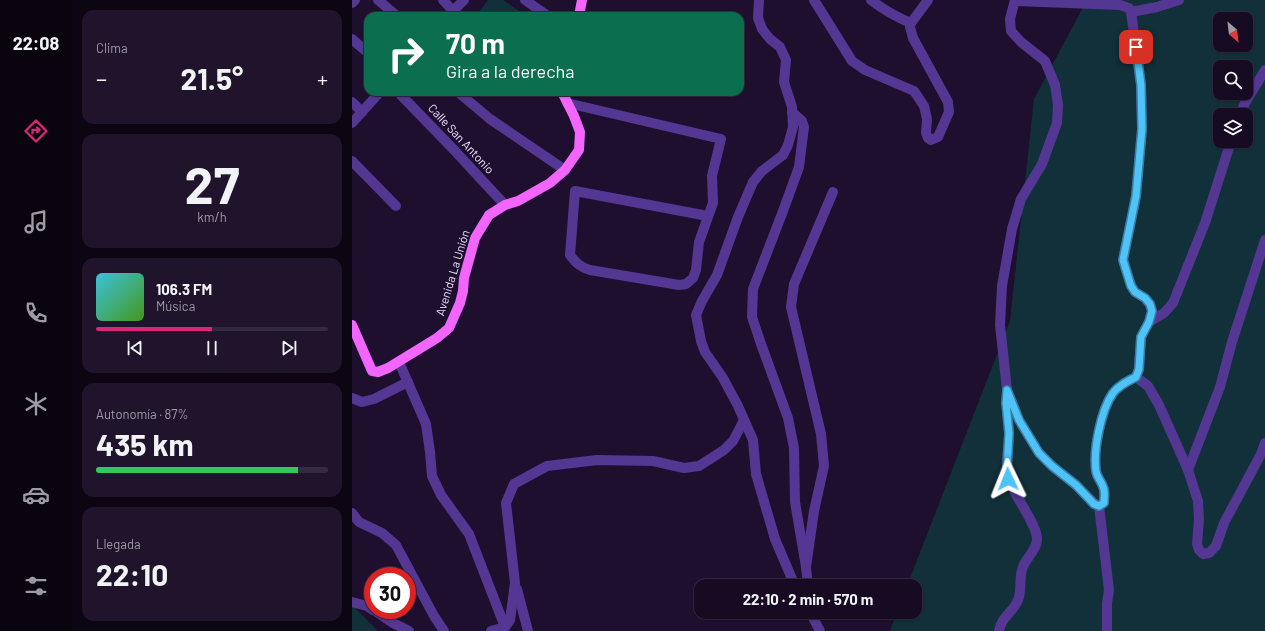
<!DOCTYPE html>
<html lang="es">
<meta charset="utf-8">
<style>
:root{--surface:#160b23;--page:#1f142b;--text:#f1f3f6;--muted:#9e9ba6;--line:#352b41;--accent:#db2777}
body{margin:0;font-family:Barlow,sans-serif;background:var(--page);color:var(--text);height:100vh;display:flex;flex-direction:column;font-size:15px;white-space:nowrap}
*{box-sizing:border-box;margin:0}
p{font-size:13px;color:var(--muted)}
.icon{flex:none;width:22px;height:22px;fill:none;stroke:currentColor;stroke-width:2;stroke-linecap:round;stroke-linejoin:round}
.map{position:relative;flex:1;overflow:hidden}
.side{display:flex;flex-direction:column;gap:10px;padding:10px;background:#0c0613;width:280px}
.side>*{flex:none}
.guide{position:absolute;left:12px;top:12px;width:380px;height:84px;border-radius:12px;box-shadow:0 1px 3px #0004,0 0 0 1px var(--line);background:#0b6e4f;color:#fff;overflow:hidden}
.needle{width:26px;rotate:152deg}
.buttons{position:absolute;left:861px;top:12px;display:grid;gap:8px}
.buttons a{display:grid;place-items:center;width:40px;height:40px;border-radius:8px;background:var(--surface);box-shadow:0 1px 3px #0004,0 0 0 1px var(--line);font-size:20px}
.speed{position:absolute;left:12px;top:567px;display:flex;gap:8px;font-size:20px;font-weight:700;text-align:center}
.speed>*{display:grid;place-content:center;width:52px;height:52px;border-radius:50%;background:var(--surface);box-shadow:0 1px 3px #0004,0 0 0 1px var(--line);line-height:1}
.speed .limit{border:6px solid #d22;background:#fff;color:#111}
.pin{position:absolute;display:grid;place-items:center;width:34px;height:34px;color:#fff;margin:-17px;border-radius:8px;box-shadow:0 2px 6px #0006}
.me{position:absolute;width:44px;margin:-22px;rotate:358deg;stroke-linejoin:round;filter:drop-shadow(0 0 3px #0008)}
.turn{display:flex;align-items:center;gap:14px;height:84px;padding:0 16px;font-size:18px}
.turn .icon{width:52px;height:52px;stroke-width:2.5}
.turn b{display:block;font-size:28px;line-height:34px}
.big{font-size:30px;font-weight:700;line-height:1.1}
.side .widget{flex:1;display:flex;flex-direction:column;justify-content:center;gap:6px;min-width:0;padding:0 14px;border-radius:12px;background:var(--page)}
.side .dial{align-items:center;gap:0}
.dial b{font-size:52px;line-height:1}
.song{display:flex;align-items:center;gap:12px}
.cover{width:48px;height:48px;border-radius:6px;background:linear-gradient(135deg,hsl(190 70% 55%),hsl(100 70% 35%))}
.played{height:4px;border-radius:2px;background:linear-gradient(90deg,var(--accent) 50%,var(--line) 50%)}
.keys{display:flex;justify-content:space-around;direction:ltr}
.heat{display:flex;justify-content:space-between;align-items:center;font-size:22px;direction:ltr}
.charge{height:6px;border-radius:3px;background:linear-gradient(90deg,#34c759 87%,var(--line) 0)}
.trip{position:absolute;left:342px;top:579px;width:228px;height:40px;border-radius:12px;background:var(--surface);box-shadow:0 1px 3px #0004,0 0 0 1px var(--line);font-weight:700;line-height:40px;text-align:center}
main{display:flex;flex:1;min-height:0}
.tabs{display:flex;flex-direction:column;width:72px;justify-content:space-around;align-items:center;background:#09040e;color:var(--muted)}
.tabs .icon{width:28px;height:28px}
.tabs .current{color:var(--accent)}
.tabs b{font-size:18px;color:var(--text)}
.map>svg:first-child{display:block}
</style>
<main>
<nav class="tabs">
<b>22:08</b>
<svg class="icon current" aria-label="directions" viewBox="0 0 24 24"><path d="M12 3l9 9-9 9-9-9zM9 14v-3h6M13 9l2 2-2 2"/></svg>
<svg class="icon" aria-label="music" viewBox="0 0 24 24"><path d="M9 18V5l10-2v13"/><circle cx="6" cy="18" r="3"/><circle cx="16" cy="16" r="3"/></svg>
<svg class="icon" aria-label="phone" viewBox="0 0 24 24"><path d="M5 4h4l2 5-3 2q2 4 5 5l2-3 5 2v4C11 20 4 13 5 4z"/></svg>
<svg class="icon" aria-label="climate" viewBox="0 0 24 24"><path d="M12 3v18M4 7l16 10M4 17L20 7"/></svg>
<svg class="icon" aria-label="car" viewBox="0 0 24 24"><path d="M5 17H2v-5l4-1 3-4h7l3 4 3 1v5h-3M9 17h6M6 11h13"/><circle cx="7" cy="17" r="2"/><circle cx="17" cy="17" r="2"/></svg>
<svg class="icon" aria-label="filters" viewBox="0 0 24 24"><path d="M4 7h16M4 17h16"/><circle cx="9" cy="7" r="2"/><circle cx="15" cy="17" r="2"/></svg>
</nav>
<section class="side">
<div class="widget"><p>Clima</p>
<div class="heat"><a>−</a><b class="big">21.5°</b><a>+</a></div>
</div>
<div class="widget dial"><b>27</b><p>km/h</p></div>
<div class="widget">
<div class="song"><i class="cover"></i><div><b>106.3 FM</b><p>Música</p></div></div>
<div class="played"></div>
<div class="keys"><svg class="icon" aria-label="previous" viewBox="0 0 24 24"><path d="M18 5L8 12l10 7zM5 5v14"/></svg><svg class="icon" aria-label="pause" viewBox="0 0 24 24"><path d="M8 5v14M16 5v14"/></svg><svg class="icon" aria-label="next" viewBox="0 0 24 24"><path d="M6 5l10 7-10 7zM19 5v14"/></svg></div>
</div>
<div class="widget"><p>Autonomía · 87%</p><b class="big">435 km</b><div class="charge"></div></div>
<div class="widget"><p>Llegada</p><b class="big">22:10</b></div>
</section>
<div class="map">
<svg width="913" height="631" viewBox="0 0 913 631">
<rect width="100%" height="100%" fill="#1e0f2f"/>
<g fill="#11303a" fill-rule="evenodd">
<path d="M136,0H151L170,13L168,16H133L127,12Z"/>
<path d="M735,0H913V631H538L545,612H563V586H555L658,321L682,99ZM868,19H894V45H868ZM868,67H894V93H868ZM868,115H894V141H868Z"/>
<path d="M0,605L26,631H0Z"/>
</g>
<g fill="none" stroke-linecap="round" stroke-linejoin="round">
<g stroke="#543693" stroke-width="10">
<path d="M26,0L45,16"/>
<path d="M91,0L101,11"/>
<path d="M173,0L196,16"/>
<path d="M407,0L406,18L410,29L418,39L428,47L434,60L432,82L440,107L441,127L436,145L431,155L410,171L401,182L386,217L365,275L350,301L344,315L349,341L353,352L371,378L386,406L401,440L404,474L423,539L443,586"/>
<path d="M462,0L500,61L513,70L562,91L572,106L575,119L574,133L576,138L579,140L586,137L597,112L596,102L561,38L558,27L559,23L576,0"/>
<path d="M519,0C532,10 544,17 559,23"/>
<path d="M663,0L658,19L659,31L669,42L693,61L703,85L706,105L705,123L690,164L669,199L660,229L650,286L648,325L655,390L667,420L687,453L700,466L724,485L742,503L747,506L752,503C752,499 753,494 752,490C751,483 745,478 744,471C741,450 749,410 761,393C767,385 776,381 784,377L796,386L807,405L836,470L846,501L847,519L845,544L847,550L851,554L857,553L864,546L872,523L909,454L913,443"/>
<path d="M663,1L768,5L777,8L779,12L789,85L790,129L784,196L771,260L779,285L783,292L793,298L798,304L800,311L797,322"/>
<path d="M0,3L3,0"/>
<path d="M779,12L805,7L827,0"/>
<path d="M96,16L112,0"/>
<path d="M0,39L16,53"/>
<path d="M46,92L103,151L153,205"/>
<path d="M106,92L138,119L213,170"/>
<path d="M0,102L10,112"/>
<path d="M215,103L369,139L360,176L361,203L347,242L344,270L341,278L334,284L327,285L238,270C228,267 224,263 218,255L223,191L356,216"/>
<path d="M440,112L450,121L452,127L447,167L431,211L401,289L400,317L409,344L436,418L442,448L443,502L454,567"/>
<path d="M888,115L893,103L913,70"/>
<path d="M0,123L28,92"/>
<path d="M0,161L44,206"/>
<path d="M47,362L74,424L78,452L80,476L89,495L117,534L153,627"/>
<path d="M784,377L787,369L789,337L797,322L812,313L821,303L853,223L879,141"/>
<path d="M0,398L10,402L22,399L56,382"/>
<path d="M836,470L868,387L880,342L913,240"/>
<path d="M747,506L757,590L755,603V631"/>
<path d="M0,513L7,522L30,533L44,545L82,616L92,631"/>
<path d="M456,586L454,567L462,511L472,466L469,434L439,307L442,284L481,192"/>
<path d="M165,589L176,631"/>
<path d="M0,602L15,606L21,610"/>
<path d="M22,610L41,623L57,631"/>
<path d="M458,612L468,631"/>
<path d="M139,631L153,627L158,620L163,583L154,503L162,484L195,466L245,460L301,461L332,468L347,466L372,450L381,441L392,420"/>
<path d="M647,631C650,615 661,613 666,600C670,591 667,580 670,570C672,559 684,552 685,540C686,525 662,496 657,480C652,465 657,449 657,434C657,420 653,408 655,394"/>
</g>
<g stroke="#f265ff" stroke-width="10">
<path d="M227,16L230,0"/>
<path d="M0,325L20,371L26,372L36,368L85,338L97,328L108,303L111,291L112,278L123,238L137,215L153,205L166,201L198,183L213,170L227,150L228,132L222,116L210,92"/>
</g>
</g>
<g fill="none" stroke-linecap="round" stroke-linejoin="round">
<g stroke="#337fa1" stroke-width="10">
<path id="route" d="M656,479L655,468L657,433L654,403L655,390L667,420L687,453L700,466L724,485L742,504L747,506L752,503C752,499 753,494 752,490C751,483 745,478 744,471C741,450 749,410 761,393C767,385 776,381 784,377L787,369L789,337L797,322L800,311L798,304L793,298L783,292L779,286L771,260L784,196L790,129L789,85L784,47"/>
</g>
<use href="#route" stroke="#4fc3f7" stroke-width="7"/>
</g>
<g text-anchor="middle" stroke-width="4" stroke-linejoin="round" paint-order="stroke">
<g font-size="12" fill="#ebdeff" stroke="#1e0f2f">
<text transform="translate(109 139) rotate(47)" y="4">Calle San Antonio</text>
<text transform="translate(101 273) rotate(-73)" y="4">Avenida La Unión</text>
</g>
</g>
</svg>
<div class="buttons">
<a><svg class="needle" viewBox="-14 -14 28 28"><path d="M0-13l5 13h-10z" fill="#e53935"/><path d="M0 13l5-13h-10z" fill="#9e9ba6"/></svg></a>
<a><svg class="icon" aria-label="search" viewBox="0 0 24 24"><circle cx="10" cy="10" r="6"/><path d="M15 15l6 6"/></svg></a>
<a><svg class="icon" aria-label="layers" viewBox="0 0 24 24"><path d="M12 4l9 5-9 5-9-5zM3 14l9 5 9-5"/></svg></a>
</div>
<div class="speed"><div class="limit">30</div></div>
<div class="pin" style="left:784px;top:47px;background:#d93025"><svg class="icon" aria-label="arrive" viewBox="0 0 24 24"><path d="M6 21V4h12l-3 4 3 4H6"/></svg></div>
<svg class="me" style="left:656px;top:479px" viewBox="-20 -20 40 40"><path d="M0-17L14 15 0 8-14 15z" fill="#4fc3f7" stroke="#fff" stroke-width="4"/></svg>
<div class="trip">22:10 · 2 min · 570 m</div>
<div class="guide">
<div class="turn"><svg class="icon" aria-label="right" viewBox="0 0 24 24"><path d="M7 20v-9h11M14 6l5 5-5 5"/></svg><div><b>70 m</b>Gira a la derecha</div></div>
</div>
</div>
</main>
